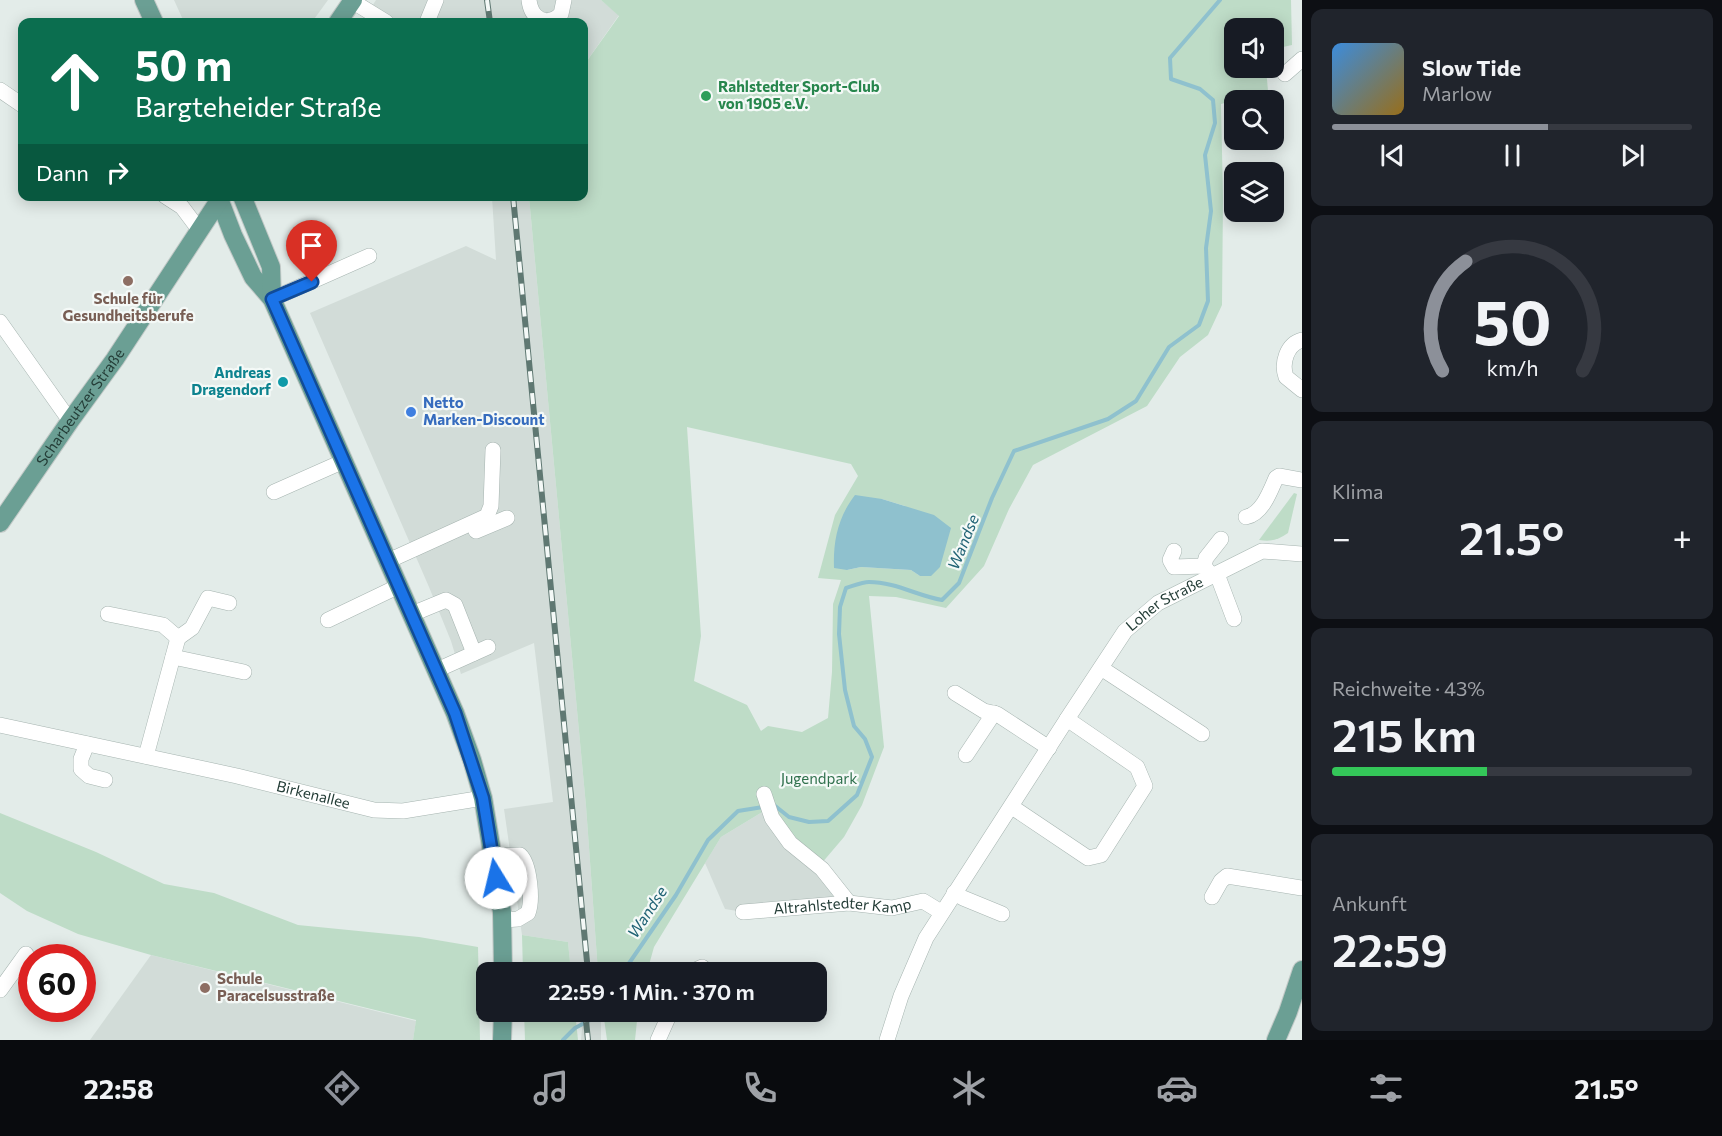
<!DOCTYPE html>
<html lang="de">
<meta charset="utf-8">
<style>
:root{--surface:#171b24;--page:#20242c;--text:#f1f3f6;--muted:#9ea1a6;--line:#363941;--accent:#8c9099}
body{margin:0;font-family:Commissioner,sans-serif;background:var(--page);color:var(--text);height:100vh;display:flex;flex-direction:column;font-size:22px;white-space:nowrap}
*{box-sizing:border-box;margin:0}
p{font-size:20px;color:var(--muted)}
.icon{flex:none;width:33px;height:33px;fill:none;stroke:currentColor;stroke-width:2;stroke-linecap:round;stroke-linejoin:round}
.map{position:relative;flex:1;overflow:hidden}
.panel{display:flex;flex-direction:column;gap:9px;padding:9px;background:#0d0f14;width:420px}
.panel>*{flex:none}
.top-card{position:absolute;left:18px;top:18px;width:570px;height:183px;border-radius:12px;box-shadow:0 3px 15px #0003;background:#0b6e4f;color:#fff;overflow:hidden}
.controls{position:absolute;left:1224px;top:18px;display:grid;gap:12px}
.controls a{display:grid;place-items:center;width:60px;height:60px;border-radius:12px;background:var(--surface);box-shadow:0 3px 15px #0003;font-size:30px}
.speed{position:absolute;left:18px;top:944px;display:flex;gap:12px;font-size:30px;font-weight:700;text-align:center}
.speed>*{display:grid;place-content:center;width:78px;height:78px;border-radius:50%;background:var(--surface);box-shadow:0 3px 15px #0003;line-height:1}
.speed .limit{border:9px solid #d22;background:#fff;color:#111}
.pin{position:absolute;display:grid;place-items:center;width:51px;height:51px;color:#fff;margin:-62px -26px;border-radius:50% 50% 50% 0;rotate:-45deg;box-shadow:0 0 6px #0007}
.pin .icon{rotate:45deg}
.me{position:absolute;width:66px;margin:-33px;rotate:351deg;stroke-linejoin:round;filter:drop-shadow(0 0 4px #0008)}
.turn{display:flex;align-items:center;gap:21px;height:126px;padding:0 18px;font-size:27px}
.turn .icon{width:78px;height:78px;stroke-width:2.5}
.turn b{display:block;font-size:42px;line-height:51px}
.then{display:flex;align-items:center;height:57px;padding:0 18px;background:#0003;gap:12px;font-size:22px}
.big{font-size:45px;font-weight:600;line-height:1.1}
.panel .tile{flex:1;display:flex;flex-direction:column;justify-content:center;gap:9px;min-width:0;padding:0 21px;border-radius:12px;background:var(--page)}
.panel .dial{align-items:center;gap:0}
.dial svg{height:156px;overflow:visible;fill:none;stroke:var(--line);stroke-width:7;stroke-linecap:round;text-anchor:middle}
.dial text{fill:var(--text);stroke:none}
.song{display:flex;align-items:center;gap:18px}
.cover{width:72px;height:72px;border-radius:9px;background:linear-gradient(135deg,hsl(210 70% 55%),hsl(40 70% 35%))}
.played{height:6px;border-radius:3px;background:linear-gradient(90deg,var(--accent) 60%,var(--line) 60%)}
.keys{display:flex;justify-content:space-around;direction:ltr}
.heat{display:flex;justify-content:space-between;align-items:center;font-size:33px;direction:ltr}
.charge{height:9px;border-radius:4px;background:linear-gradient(90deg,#34c759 43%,var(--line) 0)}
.trip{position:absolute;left:476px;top:962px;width:351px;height:60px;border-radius:12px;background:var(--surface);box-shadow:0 3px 15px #0003;font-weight:600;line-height:60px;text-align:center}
.menu{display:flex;height:96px;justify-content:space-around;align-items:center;background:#090b0e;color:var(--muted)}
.menu .icon{width:42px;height:42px}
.menu .current{color:var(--accent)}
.menu b{font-size:27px;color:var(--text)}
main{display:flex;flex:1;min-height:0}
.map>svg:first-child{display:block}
</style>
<main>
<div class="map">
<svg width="1302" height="1040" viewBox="0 0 1302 1040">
<rect width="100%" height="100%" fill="#e3ece9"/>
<g fill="#d2dcd8">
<path d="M174,0H328L312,22H184Z"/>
<path d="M376,0H601L619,15L584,65V22H379L367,14Z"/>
<path d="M492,197H529L586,806L598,972H571L568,942L522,935L504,809L553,802L534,643L461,674L451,641L429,587L310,313L466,246L496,260Z"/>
<path d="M764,811L849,903L743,912L725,909L705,863L721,837Z"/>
<path d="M151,955L416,1021L413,1040H90Z"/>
<path d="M576,1011H597L601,1019V1040H581L582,1029Z"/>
</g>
<g fill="#bedcc7" fill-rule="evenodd">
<path d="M601,0H1291L1292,45L1274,49V28H1234V68H1266L1268,91L1221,104L1223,198L1222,305L1208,335L1180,357L1147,406L1033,465L1009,509L984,566L946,608L896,597L869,596L884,747L862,805L844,837L821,864L795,840L775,808L764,811L721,837L654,947L647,972H598L586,806L529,197L584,196V65L619,16ZM687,427L851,464L858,476L835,515L818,578L841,580L833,604L832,672L828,718L802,732L768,726L761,731L747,705L694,681L701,636ZM882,499L905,506L920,576L911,570L861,567L847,570Z"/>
<path d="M1294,493L1297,494L1288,533C1278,540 1271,542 1259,540Z"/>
<path d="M0,813L96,852L164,884L214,893L298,925L419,937L478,947L480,1040H413L416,1020L151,955L78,934L27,911L0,893Z"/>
<path d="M522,935L568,942L571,972H523Z"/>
<path d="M524,1011H575L578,1040H525Z"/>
<path d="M603,1011H638L635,1040H607Z"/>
</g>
<path fill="#8fc1ce" d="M855,495L882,499L934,515L951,528L940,567L931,576H920L911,570L861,567L847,570L834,568C833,541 838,517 855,495Z"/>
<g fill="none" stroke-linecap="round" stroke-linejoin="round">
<g stroke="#8fc1ce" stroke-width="4">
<path d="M774,805L789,817L809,822L828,821L857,795L872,757L865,739L854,726L845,690L839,634L840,607L846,588C853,586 862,582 869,582C895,582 918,596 942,600L959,583L992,498L1014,451L1108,419L1136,401L1169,347L1199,325L1208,301L1206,248L1211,211L1205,155L1215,123L1213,100L1200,89L1171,79L1170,58L1220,0"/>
<path d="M623,972L676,895L708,840L738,811L763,807"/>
<path d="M563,1040L575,1028L607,1011"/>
</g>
<g stroke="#a6b4b0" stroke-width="16">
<g id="minor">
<path d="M529,0C531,18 546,28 561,14L564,0"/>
<path d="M352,1L386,22"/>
<path d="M427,22L436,0"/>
<path d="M1285,74L1302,59"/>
<path d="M0,90L22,105"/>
<path d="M165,196L182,207L200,231"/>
<path d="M272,299L369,256"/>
<path d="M0,322L70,421"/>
<path d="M1302,340C1287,344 1281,363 1286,377L1302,390"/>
<path d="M274,492L344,461"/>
<path d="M1246,517C1262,514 1270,492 1276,478L1279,476L1302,480"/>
<path d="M476,531L507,518"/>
<path d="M1174,551L1170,560L1174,567L1204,566L1212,576"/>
<path d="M388,561L487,516L491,506L493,450"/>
<path d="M1204,566L1206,558L1221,539"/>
<path d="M1217,574L1234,619"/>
<path d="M108,614L163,625L178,638"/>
<path d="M412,614L446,600L455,605L474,653"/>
<path d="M328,620L399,586"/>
<path d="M178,638L192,628L208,598L229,603"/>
<path d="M173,657L244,672"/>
<path d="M1101,668L1202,734"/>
<path d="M437,670L488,647"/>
<path d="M955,693L984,711L997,714L1049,748"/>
<path id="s1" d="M0,725L237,776L374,810L403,811L483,798"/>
<path d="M87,744L81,759V769L89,776L105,780"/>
<path d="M966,755L994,713"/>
<path d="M146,756L178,638"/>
<path d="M764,794L772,818L790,843L822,869L849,903"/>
<path id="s2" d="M1012,807L1088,858L1101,855L1145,786L1137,767L1067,719L1125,631L1158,603L1262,551L1302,554"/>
<path d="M493,856L520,855C530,864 533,901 528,913L518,919L502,920"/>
<path d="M954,893L963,898L1002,914"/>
<path d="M1212,897L1221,881L1227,876L1302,888"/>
<path id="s3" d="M743,912L849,903L892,908L923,901L941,912"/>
<path d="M691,972L702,967L709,972"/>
<path d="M0,990L26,954"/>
<path d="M658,1040L671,1011"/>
<path d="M887,1040L901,996L926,938L1067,719"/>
</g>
</g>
<g stroke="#c2c9c7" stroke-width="20">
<g id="major">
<path d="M144,0L154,22"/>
<path d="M338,22L353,0"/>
<path d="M218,196L233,235L253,277L272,299L455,713L472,760L483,798L502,912L503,972"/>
<path d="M242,196L271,267L272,299"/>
<path id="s4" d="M0,523L70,421L115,359L222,196"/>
<path d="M502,1040L503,1011"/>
<path d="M1276,1040L1288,1012L1302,970"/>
</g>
</g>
<use href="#minor" stroke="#fff" stroke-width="15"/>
<use href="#major" stroke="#6b9f94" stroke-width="18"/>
<g stroke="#5f7872" stroke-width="6">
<g id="rail">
<path d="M487,0L490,22"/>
<path d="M513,196L588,972"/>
<path d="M585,1011L588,1040"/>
</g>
</g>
<use href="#rail" stroke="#f4f9f7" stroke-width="4" stroke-dasharray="11" stroke-linecap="butt"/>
</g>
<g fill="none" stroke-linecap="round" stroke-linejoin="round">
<g stroke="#114b97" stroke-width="15">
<path id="route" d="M312,282L272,299L455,713L483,798L496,878"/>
</g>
<use href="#route" stroke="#1a73e8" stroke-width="10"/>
</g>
<circle fill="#2e9e5b" stroke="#f4f9f7" stroke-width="2" cx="706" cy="96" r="6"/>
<g fill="#8d6e63" stroke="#f4f9f7" stroke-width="2">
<circle cx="128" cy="281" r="6"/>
<circle cx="205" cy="988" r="6"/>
</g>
<circle fill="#0f9aa8" stroke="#f4f9f7" stroke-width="2" cx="283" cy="382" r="6"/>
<circle fill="#3f7fe0" stroke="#f4f9f7" stroke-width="2" cx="411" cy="412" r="6"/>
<g text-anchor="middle" stroke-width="4.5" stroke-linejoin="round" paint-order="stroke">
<g font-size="15" font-weight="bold" fill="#27864d" stroke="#f4f9f7" text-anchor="start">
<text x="718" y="92">Rahlstedter Sport-Club<tspan x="718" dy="17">von 1905 e.V.</tspan></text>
</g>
<g font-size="15" font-weight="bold" fill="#785e54" stroke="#f4f9f7">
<text x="128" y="304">Schule für<tspan x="128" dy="17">Gesundheitsberufe</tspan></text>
<text x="217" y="984" text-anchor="start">Schule<tspan x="217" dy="17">Paracelsusstraße</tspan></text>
</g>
<g font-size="15" font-weight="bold" fill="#0d838f" stroke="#f4f9f7" text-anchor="end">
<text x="271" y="378">Andreas<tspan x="271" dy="17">Dragendorf</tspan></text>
</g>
<g font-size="15" font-weight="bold" fill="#366cbe" stroke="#f4f9f7" text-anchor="start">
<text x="423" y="408">Netto<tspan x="423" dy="17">Marken-Discount</tspan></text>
</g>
<g font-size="15" fill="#243d37" stroke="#f4f9f7">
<text dy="5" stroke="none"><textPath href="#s4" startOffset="141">Scharbeutzer Straße</textPath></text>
<text dy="5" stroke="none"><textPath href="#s2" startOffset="446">Loher Straße</textPath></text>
<text dy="5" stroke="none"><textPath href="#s1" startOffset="321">Birkenallee</textPath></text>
<text dy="5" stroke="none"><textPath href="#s3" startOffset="100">Altrahlstedter Kamp</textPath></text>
</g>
<g font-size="15" fill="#30714d" stroke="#f4f9f7">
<text x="819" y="784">Jugendpark</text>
</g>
<g font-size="16" font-style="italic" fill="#216375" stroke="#f4f9f7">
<text transform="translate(963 542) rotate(-68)" y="6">Wandse</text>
<text transform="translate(647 912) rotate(-57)" y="6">Wandse</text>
</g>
</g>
</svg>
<div class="controls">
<a><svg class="icon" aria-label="sound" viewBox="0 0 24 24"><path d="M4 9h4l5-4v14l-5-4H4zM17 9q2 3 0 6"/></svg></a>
<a><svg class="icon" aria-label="search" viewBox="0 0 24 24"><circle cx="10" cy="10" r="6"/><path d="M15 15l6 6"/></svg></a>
<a><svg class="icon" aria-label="layers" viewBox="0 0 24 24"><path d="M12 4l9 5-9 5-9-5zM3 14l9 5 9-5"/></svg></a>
</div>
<div class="speed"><div class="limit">60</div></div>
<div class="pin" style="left:312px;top:282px;background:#d93025"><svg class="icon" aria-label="arrive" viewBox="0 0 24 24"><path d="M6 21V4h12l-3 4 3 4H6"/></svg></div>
<svg class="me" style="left:496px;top:878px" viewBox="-20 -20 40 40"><circle r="19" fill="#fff"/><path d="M0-13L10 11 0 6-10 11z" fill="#1a73e8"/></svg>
<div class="trip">22:59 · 1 Min. · 370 m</div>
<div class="top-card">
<div class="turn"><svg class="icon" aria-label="ahead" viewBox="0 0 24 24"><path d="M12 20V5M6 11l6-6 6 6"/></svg><div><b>50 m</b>Bargteheider Straße</div></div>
<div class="then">Dann<svg class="icon" aria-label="right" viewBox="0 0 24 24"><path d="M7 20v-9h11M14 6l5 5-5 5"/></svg></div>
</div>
</div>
<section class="panel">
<div class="tile">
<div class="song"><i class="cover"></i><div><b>Slow Tide</b><p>Marlow</p></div></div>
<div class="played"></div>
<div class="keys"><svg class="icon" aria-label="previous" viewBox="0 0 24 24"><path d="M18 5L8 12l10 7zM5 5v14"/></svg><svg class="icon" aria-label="pause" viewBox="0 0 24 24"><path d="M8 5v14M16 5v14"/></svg><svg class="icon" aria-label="next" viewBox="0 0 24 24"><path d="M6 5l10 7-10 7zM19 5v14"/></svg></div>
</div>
<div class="tile dial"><svg viewBox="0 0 100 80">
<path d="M14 69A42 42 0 1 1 86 69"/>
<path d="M14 69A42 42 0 0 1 26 13" stroke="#8c9099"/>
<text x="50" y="56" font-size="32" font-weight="700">50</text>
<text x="50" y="72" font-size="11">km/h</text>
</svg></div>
<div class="tile"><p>Klima</p>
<div class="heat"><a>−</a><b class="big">21.5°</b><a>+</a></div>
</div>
<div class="tile"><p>Reichweite · 43%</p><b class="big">215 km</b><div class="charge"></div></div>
<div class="tile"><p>Ankunft</p><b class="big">22:59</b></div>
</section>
</main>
<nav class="menu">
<b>22:58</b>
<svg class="icon current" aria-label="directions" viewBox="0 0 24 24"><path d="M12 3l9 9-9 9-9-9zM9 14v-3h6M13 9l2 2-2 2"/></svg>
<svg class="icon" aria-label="music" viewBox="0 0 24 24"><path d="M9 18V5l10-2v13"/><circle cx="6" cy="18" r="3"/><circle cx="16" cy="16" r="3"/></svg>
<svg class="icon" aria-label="phone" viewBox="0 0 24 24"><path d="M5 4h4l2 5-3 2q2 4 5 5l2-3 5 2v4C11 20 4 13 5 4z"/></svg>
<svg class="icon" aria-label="climate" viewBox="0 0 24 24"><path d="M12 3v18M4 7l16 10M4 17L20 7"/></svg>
<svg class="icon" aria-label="car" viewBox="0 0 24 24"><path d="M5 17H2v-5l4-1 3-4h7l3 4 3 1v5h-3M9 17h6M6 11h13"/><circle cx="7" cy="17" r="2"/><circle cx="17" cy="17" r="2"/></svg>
<svg class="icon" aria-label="filters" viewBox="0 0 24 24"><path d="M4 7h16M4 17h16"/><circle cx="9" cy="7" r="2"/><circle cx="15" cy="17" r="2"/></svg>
<b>21.5°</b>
</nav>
